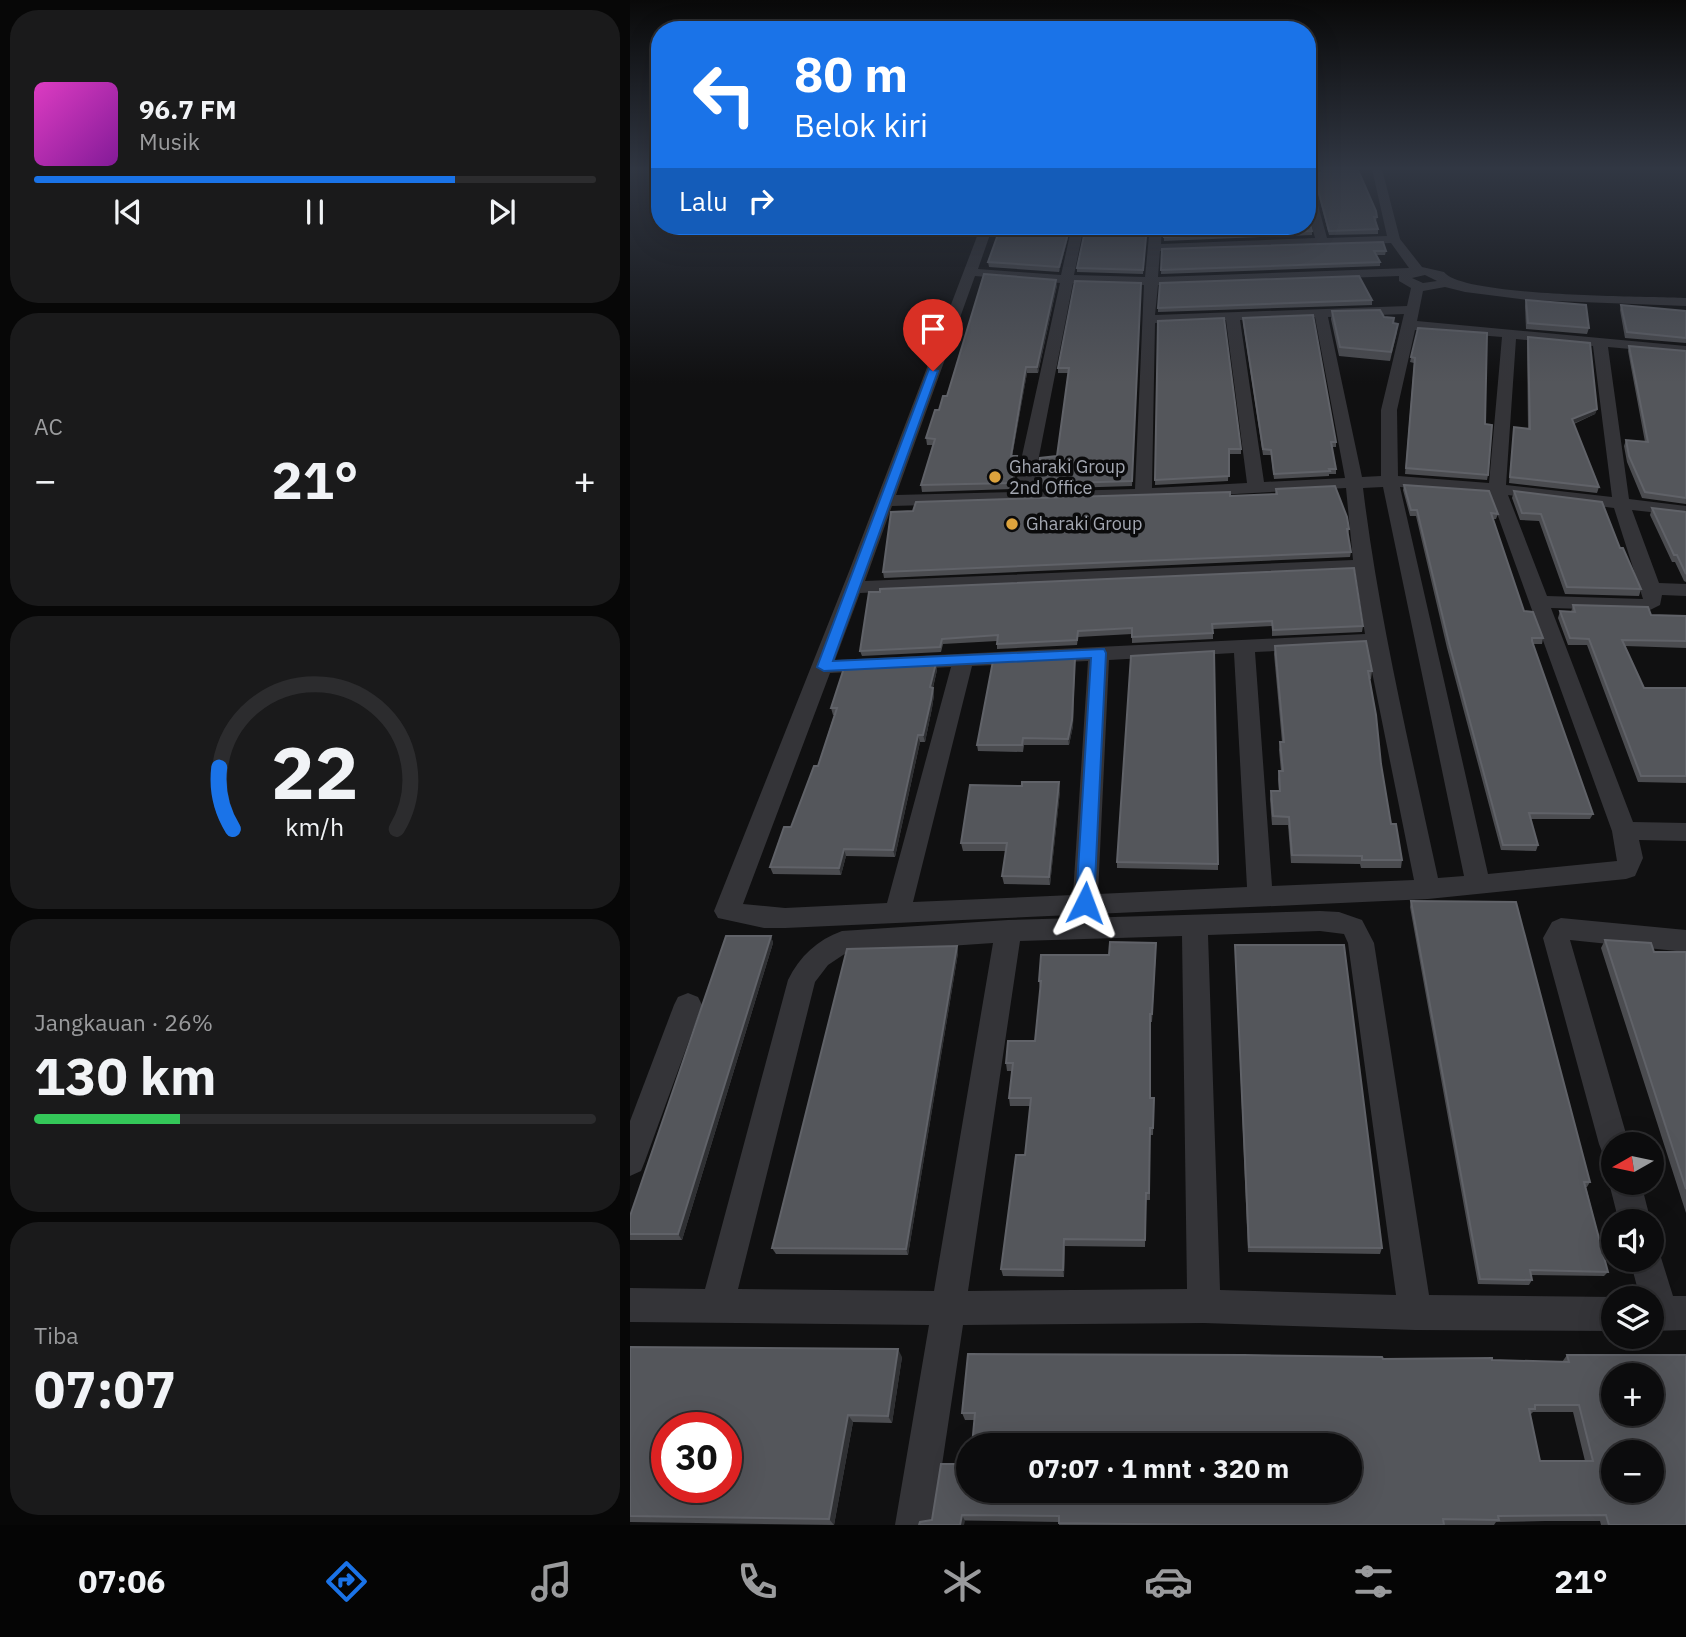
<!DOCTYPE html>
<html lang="id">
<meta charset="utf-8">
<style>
:root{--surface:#0c0c0d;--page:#1a1a1b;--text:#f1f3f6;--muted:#9a9b9d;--line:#2c2c2e;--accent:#1a73e8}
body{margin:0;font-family:"IBM Plex Sans",sans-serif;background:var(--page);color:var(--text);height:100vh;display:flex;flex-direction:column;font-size:26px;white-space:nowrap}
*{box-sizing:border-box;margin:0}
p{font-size:23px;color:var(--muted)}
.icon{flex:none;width:38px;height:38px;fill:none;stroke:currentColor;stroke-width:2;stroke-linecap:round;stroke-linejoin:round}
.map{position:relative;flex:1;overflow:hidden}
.sheet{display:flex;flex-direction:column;gap:10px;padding:10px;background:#070707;width:630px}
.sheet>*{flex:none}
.banner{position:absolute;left:21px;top:21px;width:665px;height:214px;border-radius:28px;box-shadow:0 7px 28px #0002,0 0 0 2px var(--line);background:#1a73e8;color:#fff;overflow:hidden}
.needle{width:46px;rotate:261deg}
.tools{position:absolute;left:971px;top:1132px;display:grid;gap:14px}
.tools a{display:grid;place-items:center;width:63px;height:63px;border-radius:50%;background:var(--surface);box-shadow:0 7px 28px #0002,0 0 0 2px var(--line);font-size:35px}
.speed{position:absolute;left:21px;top:1412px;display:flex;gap:14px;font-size:35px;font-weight:700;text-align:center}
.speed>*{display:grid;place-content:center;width:91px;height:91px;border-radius:50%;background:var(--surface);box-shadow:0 7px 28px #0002,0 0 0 2px var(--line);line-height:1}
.speed .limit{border:10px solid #d22;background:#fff;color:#111}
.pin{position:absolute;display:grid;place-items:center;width:60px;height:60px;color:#fff;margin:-72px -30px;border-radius:50% 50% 50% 0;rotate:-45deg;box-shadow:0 0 7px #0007}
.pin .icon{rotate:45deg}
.me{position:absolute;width:77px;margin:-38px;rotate:3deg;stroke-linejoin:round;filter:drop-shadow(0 0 5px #0008)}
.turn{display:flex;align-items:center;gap:24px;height:147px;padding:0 28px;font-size:32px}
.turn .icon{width:91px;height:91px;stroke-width:2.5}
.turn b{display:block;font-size:49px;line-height:60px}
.then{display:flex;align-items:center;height:66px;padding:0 28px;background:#0003;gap:14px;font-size:26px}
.big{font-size:52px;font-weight:800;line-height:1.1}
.sheet .card{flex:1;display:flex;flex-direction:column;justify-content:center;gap:10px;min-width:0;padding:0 24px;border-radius:28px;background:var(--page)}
.sheet .dial{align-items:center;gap:0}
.dial svg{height:182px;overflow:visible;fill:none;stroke:var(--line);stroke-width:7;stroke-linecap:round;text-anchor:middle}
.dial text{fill:var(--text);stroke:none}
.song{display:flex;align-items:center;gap:21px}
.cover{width:84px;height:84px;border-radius:10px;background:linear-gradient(135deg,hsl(310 70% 55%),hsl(290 70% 35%))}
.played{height:7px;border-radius:4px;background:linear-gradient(90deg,var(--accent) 75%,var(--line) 75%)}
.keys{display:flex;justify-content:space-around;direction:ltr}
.heat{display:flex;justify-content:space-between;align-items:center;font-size:38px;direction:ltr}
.charge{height:10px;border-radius:5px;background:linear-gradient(90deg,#34c759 26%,var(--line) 0)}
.trip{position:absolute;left:326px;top:1433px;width:406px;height:70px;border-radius:35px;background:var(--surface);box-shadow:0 7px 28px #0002,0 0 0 2px var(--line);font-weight:800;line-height:70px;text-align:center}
.dock{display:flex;height:112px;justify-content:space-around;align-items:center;background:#050505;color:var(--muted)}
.dock .icon{width:49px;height:49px}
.dock .on{color:var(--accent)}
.dock b{font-size:32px;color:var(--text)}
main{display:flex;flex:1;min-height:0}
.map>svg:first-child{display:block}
</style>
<main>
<section class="sheet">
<div class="card">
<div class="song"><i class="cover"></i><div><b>96.7 FM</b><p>Musik</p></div></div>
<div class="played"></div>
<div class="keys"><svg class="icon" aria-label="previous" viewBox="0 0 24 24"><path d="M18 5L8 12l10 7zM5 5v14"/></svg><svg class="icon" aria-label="pause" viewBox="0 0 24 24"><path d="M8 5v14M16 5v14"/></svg><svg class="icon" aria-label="next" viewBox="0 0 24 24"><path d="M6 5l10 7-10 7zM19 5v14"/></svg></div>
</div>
<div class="card"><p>AC</p>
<div class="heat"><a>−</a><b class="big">21°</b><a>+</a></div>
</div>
<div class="card dial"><svg viewBox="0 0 100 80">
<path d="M14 69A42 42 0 1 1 86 69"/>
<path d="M14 69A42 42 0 0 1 8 42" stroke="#1a73e8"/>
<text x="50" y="56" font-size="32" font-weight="700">22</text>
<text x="50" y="72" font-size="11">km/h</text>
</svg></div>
<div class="card"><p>Jangkauan · 26%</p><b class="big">130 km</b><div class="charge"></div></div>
<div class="card"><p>Tiba</p><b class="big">07:07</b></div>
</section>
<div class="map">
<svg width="1056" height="1525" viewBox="0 0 1056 1525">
<rect width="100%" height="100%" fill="#101011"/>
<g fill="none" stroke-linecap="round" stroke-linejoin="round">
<g fill="#343438" fill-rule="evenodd">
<path d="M742,169H752L770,239L792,267L814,272C832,297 1017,296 1056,298V306L898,300L835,292L815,287L793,291L787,321L1056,346V354L978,347L999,499L1056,506V516L1002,510L1029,583L1056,584V596L1032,595L1030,605L1018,611L921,608L1003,822L1056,823V841L1009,840L1013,858L1005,876L996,879L798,899L155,928H134L88,918L84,911L220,569L351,226H363L348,269L431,275L442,226H454L444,275L515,277L520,226H532L531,244L685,238L677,208V184L683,187L697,238L757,236ZM761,243L779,268L528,277L530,251ZM795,275L807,281L793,283L782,278ZM345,276L430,283L384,492L266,495ZM769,276V281L781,288L777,306L525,315L528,285ZM443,283L514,285L505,489L402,492ZM774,314L751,410V476L732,477L698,317ZM685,317L715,478L634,482L610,320ZM596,320L617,483L522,488L525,323ZM785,330L872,337L859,483L768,476L767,410ZM886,339L963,346L982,497L876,485ZM753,487L834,876L808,878C780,748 749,620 733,488ZM770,487L860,494L982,831L987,861L858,874ZM716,488L723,560L235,581L262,506L513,499ZM878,495L984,508L1013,599L917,596ZM725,571L735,634L205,660L230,593ZM737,647L784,880L642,886L625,652ZM604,653L617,887L468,894L479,660ZM458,661L443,895L283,902L342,666ZM321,667L257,903L155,908L113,904L200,673Z"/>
<path d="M690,911L709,912L732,920L744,943L799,1295L984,1297L987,1298H984V1331L785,1330L574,1323L333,1325L303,1525H265L299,1325L0,1322V1288L75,1289L158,980C170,956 187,940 212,931L378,920ZM690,931L714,934L718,943L766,1295L590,1290L578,935ZM552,936L557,1289L338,1291L390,941ZM363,943L304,1291L108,1289L185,982L198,965L216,953Z"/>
<path d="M931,918L1056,930V952L940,940L999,1144H984V1158L973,1154L969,1144L913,938L922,922Z"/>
<path d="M58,993L68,997L72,1005L15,1161L11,1171L0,1176V1121L44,1005L48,997Z"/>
<path d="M984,1173V1183H1011L1021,1222H989L979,1183Z"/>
<path d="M1022,1246L1028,1248L1043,1296H1056V1330L1022,1331V1298H1010L1000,1260H1022Z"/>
</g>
</g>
<g fill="#4b4c50" fill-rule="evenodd">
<path d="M692,170L747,217L746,221L748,229V234L699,235L686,186L677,182V172L692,173Z"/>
<path d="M371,226H441L429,272L359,267L358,262Z"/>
<path d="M517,226L513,274L447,272V268Z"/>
<path d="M534,226L682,231V235L534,241Z"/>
<path d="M532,249L756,251L755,255H746L750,262V266L531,274Z"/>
<path d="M511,283L502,486L405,489V484L427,456L438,373H428V368Z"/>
<path d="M427,285L408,373H397L382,456L388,463L382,489L292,492L291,485L303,445H297L296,438L309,410L317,396Z"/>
<path d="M742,300V305L528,312V308Z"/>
<path d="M896,300L959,328L957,334L896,329L895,306Z"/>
<path d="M991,305L1056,311V343L995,338L990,310Z"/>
<path d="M702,311L754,317L763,323L767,332L760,361L709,356L701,319Z"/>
<path d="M613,318L706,442V447H702L706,469V474H699V476L644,479L641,455H633L613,323Z"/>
<path d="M528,321L611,449V454H599L598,481L525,485Z"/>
<path d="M788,328L855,424L858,475L857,480L775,474L784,363L780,362Z"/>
<path d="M898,337L967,409L965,414L944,424L969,487L967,493L879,483L884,427L898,429L897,343Z"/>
<path d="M999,346L1056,351V504L1012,498L997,462L994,446L996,440L1015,442L998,351Z"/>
<path d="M774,485L868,514L866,519H863L894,611L913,638L912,644H903L963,814L960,819H900L908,845L906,851L871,850L817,648L786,516H780L773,490Z"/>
<path d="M646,489L719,529L718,535L721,552L720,557L254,578L253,572L283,511L645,494Z"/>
<path d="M884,491L990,548L1011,589L1009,596L935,594L909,521L890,520L882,498Z"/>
<path d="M1022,508L1056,512V582L1054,581L1045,562H1042L1020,515Z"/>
<path d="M239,592L733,626L732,632L642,636V626L583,629V639L502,643V634L448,637L447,645L367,649V641L313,644L311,652L232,656L230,651Z"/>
<path d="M943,605L1021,615L1056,616V648L995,646L1014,688H1056V783L1008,782L957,645H938L928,618L930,611L941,612Z"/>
<path d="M645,646L742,671L741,679H740L751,764L761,824L772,860L771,868H731L730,864L661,863L658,825H642L640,799L641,791H649L648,779L649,771H651L649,750L650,742H652L644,654Z"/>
<path d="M445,658L443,726L439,745H394L393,752L348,751L347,745Z"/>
<path d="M306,663L307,670L303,688L304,695L302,708L295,742H290L265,857L216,856L211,875L143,874L140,867L161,827L188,766L204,715H203L201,708Z"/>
<path d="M430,791L420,885L374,884L372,876L376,851H333L331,843Z"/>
<path d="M487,862L588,864V870L487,868Z"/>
<path d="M781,901L960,1182L957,1187H956L978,1272L974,1276L901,1275L902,1280L899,1285L848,1284L780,907Z"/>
<path d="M141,936L143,943L52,1240H0V1216Z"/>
<path d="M975,940L1024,952H1056V1213L971,948Z"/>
<path d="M605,945L752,1248L750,1254L618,1252Z"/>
<path d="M327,946L328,953L278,1255L146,1254L142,1248Z"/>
<path d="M526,951L522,1022H520V1098H524L523,1135H520V1200H516L515,1247L435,1246L434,1277L373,1276L371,1269L395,1155L400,1106H380L379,1098L382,1071H377L376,1063L405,1041L411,989H410L409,981L479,955Z"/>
<path d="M0,1347L272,1357L262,1423L223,1422L204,1525L0,1522Z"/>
<path d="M937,1355L1056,1525H971L970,1521H915L866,1522L864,1525H429V1522L302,1520L338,1491L345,1420H335L332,1413L753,1359L932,1362ZM903,1412H943L955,1461H910L900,1415Z"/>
</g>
<g fill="#2f3033">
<path d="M440,226H441L429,272V267Z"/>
<path d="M426,280L427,285L408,373L407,367Z"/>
<path d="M396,367L397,373L381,463V456Z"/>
<path d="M967,409L965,414L940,425L942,419Z"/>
<path d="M387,456L388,463L382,489L381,483Z"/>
<path d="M445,658L443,726L439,745L438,739Z"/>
<path d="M306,663L307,670L301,695L300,687Z"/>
<path d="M303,688L304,695L302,708L295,742L293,735Z"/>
<path d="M288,735L290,742L265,857L263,850Z"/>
<path d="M429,782L430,791L420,885L419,877Z"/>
<path d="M214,849L216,856L211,875L209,868Z"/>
<path d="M141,936L143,943L52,1240L48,1234Z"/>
<path d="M327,946L328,953L278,1255L276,1249Z"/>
<path d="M434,1239L435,1246L434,1277L433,1270Z"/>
<path d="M268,1349L272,1357L262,1423L258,1416Z"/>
<path d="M218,1415L223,1422L204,1525L199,1519Z"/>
<path d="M332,1515L335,1521L334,1525H330Z"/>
</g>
<g fill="#54565b" stroke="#606268" stroke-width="2" fill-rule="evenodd">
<path d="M692,170H728L746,211L747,217H744L748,229L699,231L686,182L677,177V172L693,173Z"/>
<path d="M677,213L682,231L534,237V226H677Z"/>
<path d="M371,226H440L429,267L358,262Z"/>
<path d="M456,226H517L513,270L447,268Z"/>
<path d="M753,242L756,251H744L750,262L531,270L532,249Z"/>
<path d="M354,274L426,280L407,367H396L381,456H387L381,483L291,485L305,439L296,438L305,410H309L313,396H317Z"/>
<path d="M729,276L742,300L528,308L530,283Z"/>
<path d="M445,281L511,283L502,481L405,484L410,458L427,456L439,368H428Z"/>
<path d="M896,300L956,305L959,328L898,323Z"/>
<path d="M991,305L1056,311V338L997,332Z"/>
<path d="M750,310L754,317L764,318L763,323L768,324L761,352L710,347L702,311Z"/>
<path d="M683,315L706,442H701L706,469H699L700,471L644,474L641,450L633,449L613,318Z"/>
<path d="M594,318L611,449H599V476L525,480L528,321Z"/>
<path d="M788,328L857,333L855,424L862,425L858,475L776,468L785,358L781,357Z"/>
<path d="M898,337L960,343L967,409L942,419L969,487L880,477L884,427L900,429Z"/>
<path d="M999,346L1056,351V498L1015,492L999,456L996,440L1018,442Z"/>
<path d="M774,485L859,491L868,514L861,513L894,611L903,612L913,638H902V641L963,814L899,813L908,845H873L819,643L787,510H781Z"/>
<path d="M705,486L717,517L719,529H717L721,552L253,572L261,512L283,511L286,502L600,492V496L647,494L646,489Z"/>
<path d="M884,491L972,502L990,548H993L1011,589L937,587L911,514L892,513Z"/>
<path d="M1022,508L1056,512V574L1047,555H1044Z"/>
<path d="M724,568L733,626L643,630L642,621L582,624L583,633L502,637V628L448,631L447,640L367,644L368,635L312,639L310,647L230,651L239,592H250V589Z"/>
<path d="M943,605L1018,607L1021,615L1056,616V641L992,640L1014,688H1056V776H1011L959,639L940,638L930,611L945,612Z"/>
<path d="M736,641L742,671H738L746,715L751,764L761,824H766L772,860H732V856L662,855L659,817L643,816L641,791H650L649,771H653L650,742H654L645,646Z"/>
<path d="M584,651L588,864L487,862L501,656Z"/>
<path d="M445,658L442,720L438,739L393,738L392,745H347L363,661Z"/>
<path d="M306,663L300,687L303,688L301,700L293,735H288L263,850L214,849L209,868L140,867L154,827H161L184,766H188L207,708H201L214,668Z"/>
<path d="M392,782H429L419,877L372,876L377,843H331L340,785L392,786Z"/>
<path d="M781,901L886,902L960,1182H954L978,1272L900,1270L902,1280L850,1279Z"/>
<path d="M96,936H141L48,1234H0V1216Z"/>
<path d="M975,940L1021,943L1024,952H1056V1189Z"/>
<path d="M480,942L526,943L522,1014H520V1098H524L523,1128H520L519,1193H516L515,1240L434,1239L433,1270L371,1269L386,1155H395L401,1098H379L383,1063H376L378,1041H405L411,981H409L411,955H479Z"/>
<path d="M605,945H714L752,1248L619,1247Z"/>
<path d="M327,946L276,1249L142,1248L217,949Z"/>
<path d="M0,1347L268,1349L258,1416L218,1415L199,1519L0,1516ZM37,1428H96V1488H37Z"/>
<path d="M338,1354L614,1355L752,1357L753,1359L862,1358V1360L939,1362L937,1355H1056V1525H979L976,1515L868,1516L869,1520L813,1519L814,1525H575L429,1523V1516L332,1515L330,1525H289L290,1522L302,1520L311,1464H338V1491H719V1446H342L345,1413H332ZM984,1376H1022V1414H984ZM905,1405H949L963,1461H910L899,1409H905ZM984,1452H1022V1491H984Z"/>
</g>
<linearGradient id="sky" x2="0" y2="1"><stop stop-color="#090909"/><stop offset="0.44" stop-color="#313743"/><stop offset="1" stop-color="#313743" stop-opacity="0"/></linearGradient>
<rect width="1056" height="383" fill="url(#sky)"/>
<path fill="#1a73e8" stroke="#114b97" stroke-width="2" d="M299,369L308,371L203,661L474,649L476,653L464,903L462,908H449L446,903L461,658L194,671L187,667Z"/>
<g fill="#dda33d" stroke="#0b0b0c" stroke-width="2.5">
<circle cx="365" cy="477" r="7"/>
<circle cx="382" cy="524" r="7"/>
</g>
<g text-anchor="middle" stroke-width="7" stroke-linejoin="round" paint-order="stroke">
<g font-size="18" fill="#a3a7b1" stroke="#0b0b0c" text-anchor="start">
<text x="379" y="473">Gharaki Group<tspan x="379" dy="21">2nd Office</tspan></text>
<text x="396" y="530">Gharaki Group</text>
</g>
</g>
</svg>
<div class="tools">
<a><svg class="needle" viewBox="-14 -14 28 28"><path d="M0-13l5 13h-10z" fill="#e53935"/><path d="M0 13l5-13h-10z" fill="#9a9b9d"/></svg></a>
<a><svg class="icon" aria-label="sound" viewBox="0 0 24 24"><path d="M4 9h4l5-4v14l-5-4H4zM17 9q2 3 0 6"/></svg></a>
<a><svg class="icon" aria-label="layers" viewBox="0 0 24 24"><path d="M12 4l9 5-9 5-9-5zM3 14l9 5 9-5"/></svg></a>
<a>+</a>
<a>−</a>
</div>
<div class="speed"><div class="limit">30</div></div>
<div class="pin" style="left:303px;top:371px;background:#d93025"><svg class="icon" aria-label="arrive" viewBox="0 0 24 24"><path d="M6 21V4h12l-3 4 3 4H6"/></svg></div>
<svg class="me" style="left:455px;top:903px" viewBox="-20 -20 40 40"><path d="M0-17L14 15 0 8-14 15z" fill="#1a73e8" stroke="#fff" stroke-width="4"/></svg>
<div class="trip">07:07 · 1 mnt · 320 m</div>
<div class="banner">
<div class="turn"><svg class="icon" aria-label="left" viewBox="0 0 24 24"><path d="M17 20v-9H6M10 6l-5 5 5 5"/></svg><div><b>80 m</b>Belok kiri</div></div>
<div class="then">Lalu<svg class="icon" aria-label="right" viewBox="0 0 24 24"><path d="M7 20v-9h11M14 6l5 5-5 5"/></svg></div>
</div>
</div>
</main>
<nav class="dock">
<b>07:06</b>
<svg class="icon on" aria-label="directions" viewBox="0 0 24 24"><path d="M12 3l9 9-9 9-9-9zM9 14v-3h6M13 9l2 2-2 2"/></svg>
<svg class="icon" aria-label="music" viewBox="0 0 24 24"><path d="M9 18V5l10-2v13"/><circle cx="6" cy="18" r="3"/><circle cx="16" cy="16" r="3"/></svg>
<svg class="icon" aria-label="phone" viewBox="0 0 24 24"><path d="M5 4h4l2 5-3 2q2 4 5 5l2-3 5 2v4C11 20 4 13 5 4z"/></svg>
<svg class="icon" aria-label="climate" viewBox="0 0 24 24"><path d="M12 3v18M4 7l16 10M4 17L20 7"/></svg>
<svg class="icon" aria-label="car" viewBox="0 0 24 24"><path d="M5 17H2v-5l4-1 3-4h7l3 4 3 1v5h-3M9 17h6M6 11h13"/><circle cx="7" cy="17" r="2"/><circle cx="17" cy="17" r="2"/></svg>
<svg class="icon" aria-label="filters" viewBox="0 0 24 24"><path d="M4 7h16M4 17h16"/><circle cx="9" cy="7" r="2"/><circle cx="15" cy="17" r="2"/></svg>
<b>21°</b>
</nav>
